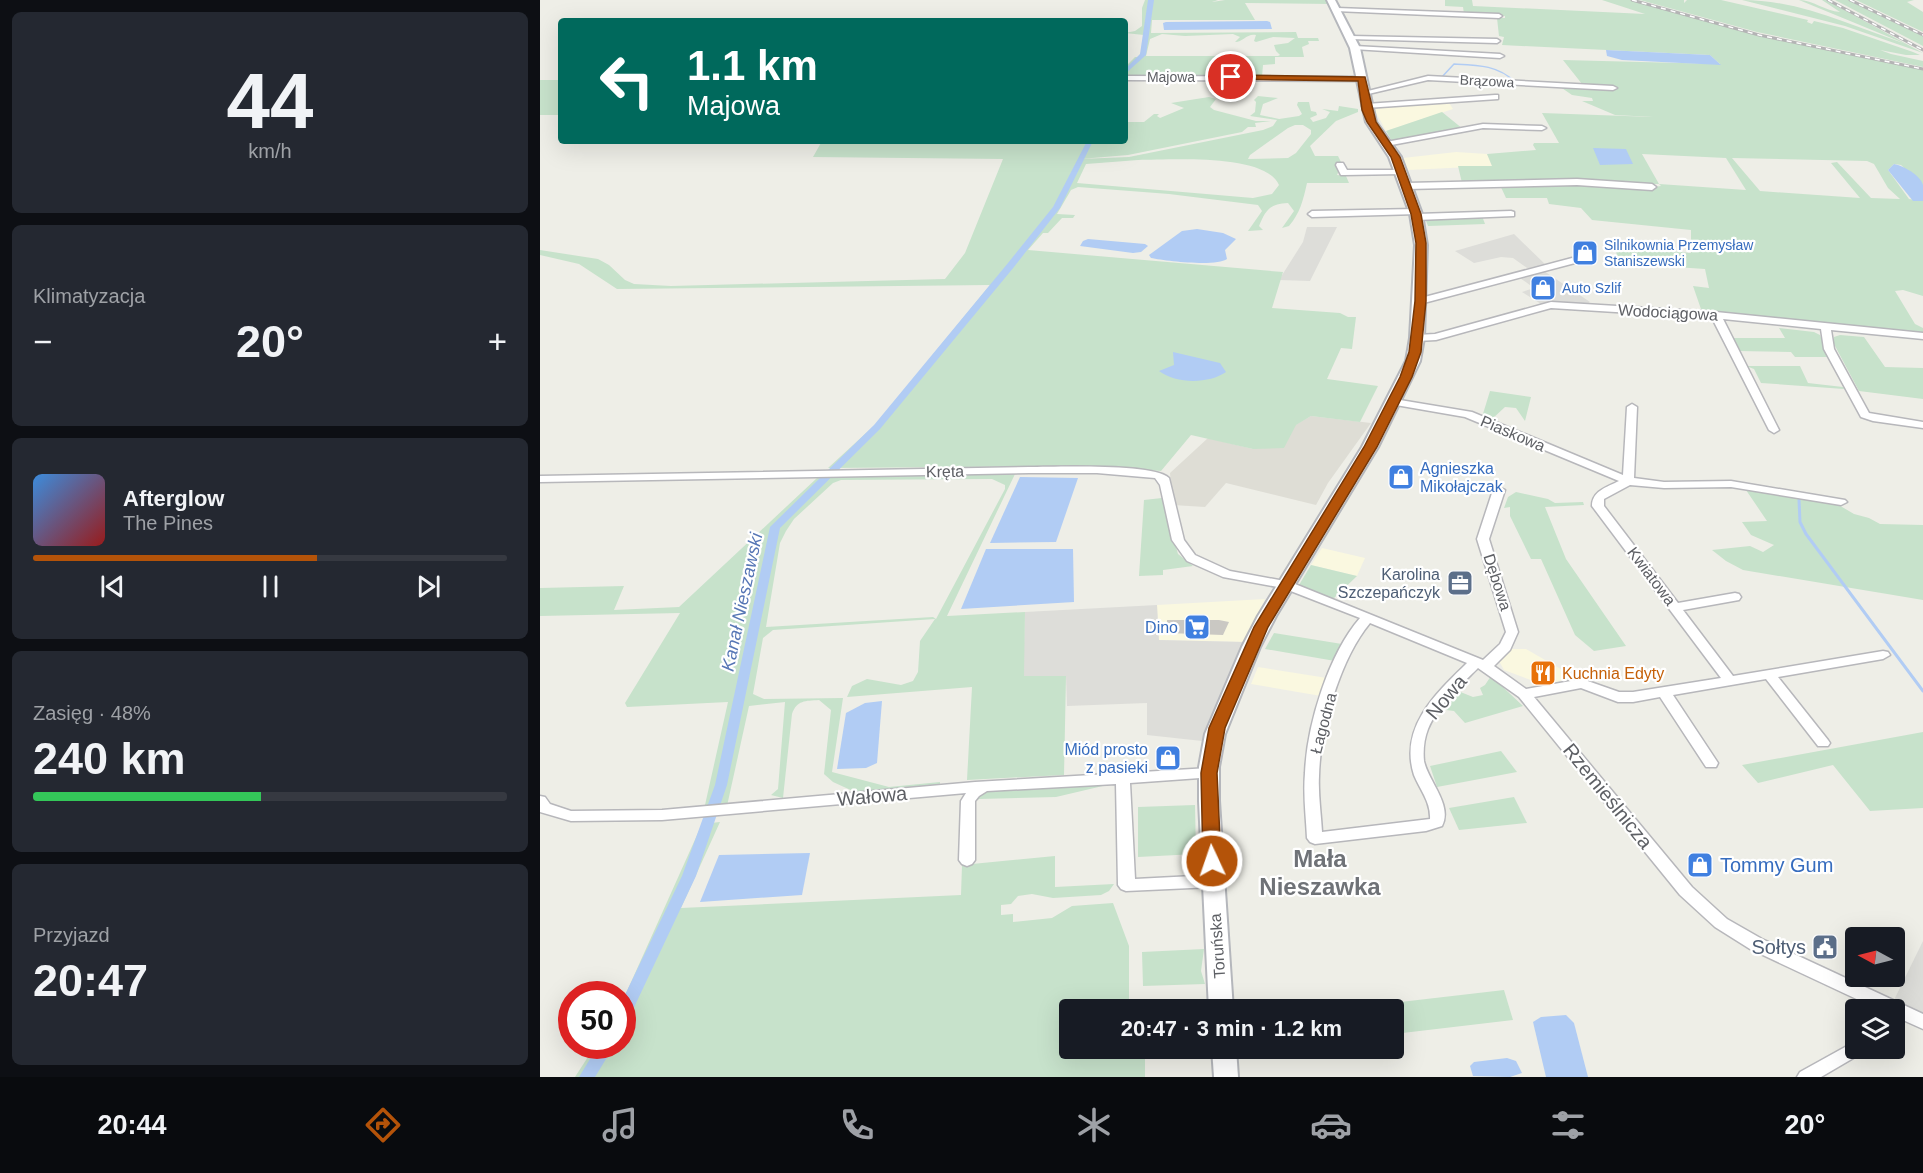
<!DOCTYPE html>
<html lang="pl">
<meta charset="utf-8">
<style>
:root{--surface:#171b24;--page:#242831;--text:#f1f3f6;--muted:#9ea1a6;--line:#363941;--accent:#b45309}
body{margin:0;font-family:Helvetica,sans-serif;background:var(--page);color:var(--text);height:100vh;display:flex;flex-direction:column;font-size:22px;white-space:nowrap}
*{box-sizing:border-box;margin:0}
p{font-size:20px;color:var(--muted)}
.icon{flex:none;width:33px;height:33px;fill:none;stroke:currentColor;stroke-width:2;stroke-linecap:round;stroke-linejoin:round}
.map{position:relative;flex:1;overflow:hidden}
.side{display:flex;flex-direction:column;gap:12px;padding:12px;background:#0d0f14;width:540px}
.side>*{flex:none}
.guide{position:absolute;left:18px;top:18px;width:570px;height:126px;border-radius:6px;box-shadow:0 6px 24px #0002;background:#00695c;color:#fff;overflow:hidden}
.needle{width:39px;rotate:277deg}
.fabs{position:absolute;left:1305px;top:927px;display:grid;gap:12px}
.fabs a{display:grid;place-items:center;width:60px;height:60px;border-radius:6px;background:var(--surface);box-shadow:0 6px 24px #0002;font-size:30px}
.speed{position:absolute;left:18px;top:981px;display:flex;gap:12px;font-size:30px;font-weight:700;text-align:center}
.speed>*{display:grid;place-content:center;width:78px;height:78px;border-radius:50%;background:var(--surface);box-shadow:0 6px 24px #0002;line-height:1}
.speed .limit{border:9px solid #d22;background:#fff;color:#111}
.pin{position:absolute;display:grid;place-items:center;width:51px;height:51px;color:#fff;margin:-26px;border:3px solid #fff;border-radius:50%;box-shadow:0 2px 6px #0007}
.me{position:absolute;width:66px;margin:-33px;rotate:357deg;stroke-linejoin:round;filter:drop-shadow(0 0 4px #0008)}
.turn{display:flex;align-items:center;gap:21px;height:126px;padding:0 30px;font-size:27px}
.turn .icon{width:78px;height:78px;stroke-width:2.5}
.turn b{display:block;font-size:42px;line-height:51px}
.big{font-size:45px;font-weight:700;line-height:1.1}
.side .widget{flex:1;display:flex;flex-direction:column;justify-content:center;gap:9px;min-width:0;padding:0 21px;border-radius:9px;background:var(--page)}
.side .dial{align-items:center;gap:0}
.dial b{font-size:78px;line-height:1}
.song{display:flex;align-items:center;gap:18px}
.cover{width:72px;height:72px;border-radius:9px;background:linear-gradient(135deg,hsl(210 70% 55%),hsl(0 70% 35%))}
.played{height:6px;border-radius:3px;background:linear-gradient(90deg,var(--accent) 60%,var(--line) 60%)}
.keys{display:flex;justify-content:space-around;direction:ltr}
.heat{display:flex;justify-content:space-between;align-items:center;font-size:33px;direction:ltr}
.charge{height:9px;border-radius:4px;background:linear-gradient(90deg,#34c759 48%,var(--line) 0)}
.trip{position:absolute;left:519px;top:999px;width:345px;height:60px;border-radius:6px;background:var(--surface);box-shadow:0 6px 24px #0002;font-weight:700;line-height:60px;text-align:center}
.dock{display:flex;height:96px;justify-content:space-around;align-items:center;background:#090b0e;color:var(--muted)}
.dock .icon{width:42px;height:42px}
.dock .selected{color:var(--accent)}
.dock b{font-size:27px;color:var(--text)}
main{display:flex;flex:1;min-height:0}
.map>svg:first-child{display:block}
</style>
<main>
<section class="side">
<div class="widget dial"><b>44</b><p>km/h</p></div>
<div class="widget"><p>Klimatyzacja</p>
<div class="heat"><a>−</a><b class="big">20°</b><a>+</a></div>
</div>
<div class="widget">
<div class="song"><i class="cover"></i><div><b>Afterglow</b><p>The Pines</p></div></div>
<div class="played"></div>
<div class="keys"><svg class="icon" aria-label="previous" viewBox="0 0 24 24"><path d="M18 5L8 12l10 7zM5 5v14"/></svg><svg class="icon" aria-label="pause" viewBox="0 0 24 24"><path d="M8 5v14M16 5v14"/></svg><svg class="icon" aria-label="next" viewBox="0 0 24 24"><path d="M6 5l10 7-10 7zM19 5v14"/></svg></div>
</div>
<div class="widget"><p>Zasięg · 48%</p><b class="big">240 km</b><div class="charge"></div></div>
<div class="widget"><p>Przyjazd</p><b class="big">20:47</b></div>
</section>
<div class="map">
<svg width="1383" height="1077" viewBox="0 0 1383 1077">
<rect width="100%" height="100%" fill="#eeeee7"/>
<g fill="#faf8e0">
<path d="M908,101L913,109L846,131L834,109Z"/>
<path d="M916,152L947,154L952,166L868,170L863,158Z"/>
<path d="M782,548L825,558L817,576L771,565Z"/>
<path d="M725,599L705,642L618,640L617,605Z"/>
<path d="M969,649H986L1033,676L1012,684H1001L964,670L959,661Z"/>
<path d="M718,667L787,678L781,696L711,684Z"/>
</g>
<g fill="#ddddd9">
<path d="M767,227H797L770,281L739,280L763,242Z"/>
<path d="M974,234L1007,266L990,270L973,258L961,257L934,263L915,251Z"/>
<path d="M1004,271L1050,302L1045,305L1001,304L982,292L994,288L980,278Z"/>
<path d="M617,605L619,640L705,642L669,720L662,741L607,735V703L527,706L526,676H483L485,612Z"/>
<path d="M1383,941V1014L1354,1000Z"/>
</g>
<path fill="#deddd5" d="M771,416L831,423L788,483L776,505L686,483L665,507L633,505L630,473L668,438L713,449Z"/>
<g fill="#c7e2cb" fill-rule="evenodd">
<path d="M605,0H678L672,2L685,0H789L791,4L705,3L715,20H612L611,33L756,32L758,38H778L779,41H768L769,44L762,47L764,57H735V64L723,65L722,77L585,76V67L595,57H600L604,35L585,33L595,31L602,26V8ZM622,34L645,36L693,34L700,37L695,42C703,42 707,33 716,35L714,41L716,42L733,37L755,38L748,43L734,45L736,51L740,55L738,56H606L610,39Z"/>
<path d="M905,0H932L933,6L1105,14L1062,0H1090L1222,36L1383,70V186L1361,165L1354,164L1348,170L1369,199L1383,201V296L1363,290L1355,291L1375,324L1383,328V334L1162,312L1153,286L1169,288L1165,269L1076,263L1077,246L1151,253V230L1052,220L1041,208L1009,204L1007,198H966L960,185L1113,187L1121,186L1119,184L922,183L918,166H952L947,154L996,150L993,145L994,143H1019L1002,113L1113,117L1075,115L1042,101H1053L1052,98L1032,95L1019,86L979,81L1042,84L1023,60L1180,64L1170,55L962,45L964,37L959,36L957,18H965V16L924,14L923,7L905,6ZM1102,154L1186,158L1206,190L1119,184ZM1192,158L1327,161L1334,164L1348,188L1360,199L1331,198L1297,162L1291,163L1320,198L1220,191Z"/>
<path d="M1100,0H1144V3L1147,0H1181L1268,20L1267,22L1272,24L1274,21L1303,28L1373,52L1380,55H1366L1340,50L1351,54L1383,61V67L1217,32Z"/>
<path d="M1202,0C1261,0 1311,26 1366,44L1259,0C1273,0 1285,11 1300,12L1282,0H1286L1383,53L1305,26Z"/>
<path d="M1295,0H1308L1383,36V46Z"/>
<path d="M1316,0H1374L1367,2L1383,12V32Z"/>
<rect x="0" y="80" width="21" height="35"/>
<path d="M718,96L738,98L723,104L720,115L739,119L759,116L762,114L757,105L758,102H769L771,111L776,112L777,115L770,118L773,122L786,118L790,112L782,109L798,111L799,106L818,109V112L796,121L770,146L775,156H798L802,164L797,175L806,176L809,183H767C763,201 760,213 749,226L742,228L754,211L748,203C730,204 726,209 719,226L723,230L708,231L722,211L718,205L629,194L538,187L531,190L517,214L535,215L533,218H522L508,233H503L488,250L743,272L732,308L800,313L808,317H816L812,349L801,348L787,379L838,386L820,422L771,416L756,425L744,448L713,449L651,435L621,471L552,466L288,468L337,423L450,285L77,289L39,264L0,255V250L58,259L69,265L85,280L94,284L131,286L405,279L425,253L463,159L273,157L282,141H585V122H604L614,114H619L617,116L620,118L644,108L631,103L669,97L676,99L670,107L674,110L716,121H731L715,123L716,127H720H708L702,132L588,155L540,159L589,157L723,130L733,126L737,120L710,116L715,112L716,102L714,100ZM755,125H763L771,130V134L756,153L748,158L708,159L710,155L748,128ZM598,160C630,160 725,153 739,185L732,194L713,198L537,183L546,164Z"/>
<path d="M902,112L923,129L852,141L846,131Z"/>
<path d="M942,216L945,224L888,226L885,218Z"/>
<path d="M1239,328L1274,332L1280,335L1288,357H1255L1251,352L1198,351L1191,338H1245Z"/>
<path d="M1300,335L1324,337L1345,367L1383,368V399L1319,391L1294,344V337Z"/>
<path d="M1206,366H1260L1268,383L1303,387L1304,389L1221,383L1214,369Z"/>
<path d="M950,391L991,397L985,421L976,408L965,407L951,420L942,417Z"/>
<path d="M475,474L407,616L485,612L484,676H526L524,775L427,780L432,687L307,697L312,686L327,679L361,685L373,681L378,672L380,641L395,619L233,630L223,638L213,694L224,699L303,698L292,772L349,787L400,782V787L315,792L293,782L284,774L291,710L279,700C265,701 257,700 252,714L243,798L231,795L238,789L245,702L209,706L187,806L165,805L188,702L87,707L85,703L140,613L0,616V588L84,586L74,610L139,607L277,478L320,475ZM452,479L465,485V489L396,619L393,617L226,627L240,543L246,531L254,519L293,483L301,480Z"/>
<path d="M1206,490L1297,504L1314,514L1329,518L1340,524L1383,525V600L1203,570L1186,561L1172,550L1210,546L1223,552L1234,545L1211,535L1202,522L1227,521Z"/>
<path d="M976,492L1008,499L1015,503L1043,502L1044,505L1005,507L1026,559L1086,646L1054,651L1035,635L1001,559H991L970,516V507L964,508L968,497Z"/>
<path d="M622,498L638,554L653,566L623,570V575L599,576L604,500Z"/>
<path d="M771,565L817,576L793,599L759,585Z"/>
<path d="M734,633L802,644L795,661L725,649Z"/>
<path d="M951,676L983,706L925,723L914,711L906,710L918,691L933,697L943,695L940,688L945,685Z"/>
<path d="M1383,732V808L1330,811L1293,765L1218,783L1202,765Z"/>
<path d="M961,751L977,772L897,787L890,766Z"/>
<path d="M556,784L567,785L516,797L439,799L433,803L444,789Z"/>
<path d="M974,797L987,823L919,830L909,808Z"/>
<path d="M655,805L656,854L598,857V807Z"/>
<path d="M180,822L141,908L421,895L422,865L515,856V887L574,884L569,891L561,895L513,898L492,894L478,896L471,904L461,905V915L473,914V922L512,918L532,906L573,903L589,946V1009L530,1010V1048L605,1049V1077H35L55,1046H82L83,1000L162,824Z"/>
<path d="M664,949L661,971L665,984L603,986L602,952Z"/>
<path d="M964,990L973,1020L854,1034V1010L800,1009Z"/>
</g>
<g fill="#b1ccf4">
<path d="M727,21L730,22L732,29L624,30L623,23L626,22Z"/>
<path d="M1066,50L1170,55L1181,65L1082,60L1067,56Z"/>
<path d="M1053,148L1086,149L1093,164L1060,165Z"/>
<path d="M1354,164C1364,166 1380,175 1383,185C1383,189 1383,197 1383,201H1373L1348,170Z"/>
<path d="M657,229L683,233L696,239L685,250L687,259C676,267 626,261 611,258L609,255L642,231Z"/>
<path d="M548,239L605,244L608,246L601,252L593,253L540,246L543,241Z"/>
<path d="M633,352L680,363L686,372C669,384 636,384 619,371L634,365Z"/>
<path d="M480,477L538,478L516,542L450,543Z"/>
<path d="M446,549H533L534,602L421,609Z"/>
<path d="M342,701L337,763L326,768L297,769L306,713L325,703Z"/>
<path d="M270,853L262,895L160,902L179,855Z"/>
<path d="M1026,1015L1034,1023L1048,1077H1006L993,1022L1001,1017Z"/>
<path d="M967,1058L976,1061L982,1073L970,1077L933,1076L930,1066L934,1062Z"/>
</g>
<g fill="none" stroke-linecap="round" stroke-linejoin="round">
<path stroke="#b1ccf4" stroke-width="1.5" d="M901,78L914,64C937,65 958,65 975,82"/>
<path stroke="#b1ccf4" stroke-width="3" d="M1259,500L1260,522L1266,534L1383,691"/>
<g fill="#b1ccf4" fill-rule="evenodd">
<path d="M608,0H614L606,55L585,74V69L600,54Z"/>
<path d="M547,141H553L520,208L474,267L340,429L240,528L187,785L156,876L89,1018L87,1022L82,1024V1001L142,876L175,785L230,527L334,425L468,263L513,207Z"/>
<path d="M58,1046H74L55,1077H39Z"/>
</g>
</g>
<path fill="#cac8c3" d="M627,620H679L689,622L683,635L627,633Z"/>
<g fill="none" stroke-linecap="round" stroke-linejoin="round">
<g stroke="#b7b7bb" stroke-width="3">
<g id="minor">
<path d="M797,8L959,14L962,16L959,18L795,11V9Z"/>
<path d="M811,36L957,39L960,41L957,43L809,39L808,38Z"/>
<path d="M815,46L960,54L964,56L960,58L813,49L812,48Z"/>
<path d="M585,76L822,77L826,79L822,81L585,80Z"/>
<path d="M888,76L1073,86L1077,88L1073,90L888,80L824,95L820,93Z"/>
<path d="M955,95H958V99L826,108L822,106L826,104Z"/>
<path d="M943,124L1002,126L1006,128L1002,130L943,128L846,146L842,144L846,142Z"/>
<path d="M797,163H803L807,170H862L866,172L862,174L804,175H801L796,165Z"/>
<path d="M1037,179L1112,184L1116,187L1112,190L1037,185L867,189L863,186L867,183Z"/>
<path d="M875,209L878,210V214L772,217L768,214L772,211Z"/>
<path d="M971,211L974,212V216L877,220L873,217L877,214Z"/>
<path d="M1032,258L1037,261L1035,263L880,304L875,301L877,299Z"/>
<path d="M1011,302L1176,312L1383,333V339L1291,330L1294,349L1329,413L1383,422V428L1333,421L1321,417L1284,349L1281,329L1183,319L1239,430L1234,433L1229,430L1172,318L1011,308L896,340L877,341L872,338L877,335L895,334Z"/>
<path d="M854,399L932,412L1083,475L1087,407L1092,404L1097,407L1094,478L1124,482L1191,481L1305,500L1307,502L1301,505L1191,487L1124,488L1090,485L1064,499V506L1138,603L1195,593L1199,594L1201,597L1199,600L1143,610L1193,676L1343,651L1348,652L1350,655L1343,659L1238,677L1288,740L1290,743L1288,746H1278L1226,679L1133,695L1178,763L1176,767H1166L1120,697L1093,702H1078L1041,688L994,697L1152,887L1187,919L1222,939L1383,1014V1029L1354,1016V1010H1340L1210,949L1175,927L1140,895L979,697L938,668C920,686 898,705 888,729C884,739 883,751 884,761C888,781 913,805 902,826L886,831L775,844L770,842L767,838C766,816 763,795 765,773C767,725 788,655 820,618L743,588L683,577L647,561L632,540L620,485L615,478L557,473H489L0,482V476L489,467C514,467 614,463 629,478L644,540L655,555L690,571L750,582L943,660L960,644L966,632L937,539L953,490L959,487L965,490L949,539L978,632L970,650L954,666L986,689L1042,679L1079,692H1093L1181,678L1052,506C1052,491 1067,487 1079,481L925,417L850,404L849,402L850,400ZM830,623L927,663C895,694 859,728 874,775C880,790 891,802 890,819L782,832C781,813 778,794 779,776C780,729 800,659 830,623Z"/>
<path d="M669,768L674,769L676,773L674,777L590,783L595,879L673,875L678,877L681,881L678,885L673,887L586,891L581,889L578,885L576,784L447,791L439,796L435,801V860L432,864L427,866L422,864L419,860L421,801L426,793L122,820L31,821L0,812V796L5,797L10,804L31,811L122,810L435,782Z"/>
<path d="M1316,1041V1048H1324L1322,1053L1281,1077H1257L1260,1072Z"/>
</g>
</g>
<g stroke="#b5b7bc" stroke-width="4">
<g id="secondary">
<path d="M787,0H795L820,48L836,122L861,157L882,214L887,245L884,338L880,361L838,447L736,616L720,647L685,734L679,767V801L693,1010H669L659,801V767L665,734L702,647L718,616L822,447L866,361L870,338L875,245L870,214L849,157L826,122L810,48Z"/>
<path d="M672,1048H696L698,1077H674Z"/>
</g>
</g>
<use href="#minor" fill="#fff" fill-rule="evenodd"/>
<use href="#secondary" fill="#fff" fill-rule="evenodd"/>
<g stroke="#b4b4b5" stroke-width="3">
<g id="rail">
<path d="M1092,0L1219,35L1383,69"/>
<path d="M1288,0L1383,50"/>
<path d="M1310,0L1383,35"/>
</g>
</g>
<use href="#rail" stroke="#fff" stroke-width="1.5" stroke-dasharray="5" stroke-linecap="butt"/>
</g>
<path fill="#b45309" stroke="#753606" stroke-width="1.5" d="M691,75L825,77L836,122L860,157L881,214L886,243V301L881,352L872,377L837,447L728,627L685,728L677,773L681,861L678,866L672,868L666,866L663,861L661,773L669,728L714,627L824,447L860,377L869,352L875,301L876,243L871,214L851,157L827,122L822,110L818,81L688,79V76Z"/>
<defs>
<g id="shop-square" transform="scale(1.35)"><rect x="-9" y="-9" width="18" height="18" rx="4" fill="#3f7fe0" stroke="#fff"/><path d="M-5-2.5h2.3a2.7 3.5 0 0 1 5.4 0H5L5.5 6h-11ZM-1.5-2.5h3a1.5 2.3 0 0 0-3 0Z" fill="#fff"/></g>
<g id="office-square" transform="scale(1.35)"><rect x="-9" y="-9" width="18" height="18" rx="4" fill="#5c6f8a" stroke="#fff"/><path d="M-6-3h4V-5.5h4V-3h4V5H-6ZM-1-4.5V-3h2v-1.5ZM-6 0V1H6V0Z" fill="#fff"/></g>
<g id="supermarket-square" transform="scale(1.35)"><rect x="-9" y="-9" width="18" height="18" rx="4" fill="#3f7fe0" stroke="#fff"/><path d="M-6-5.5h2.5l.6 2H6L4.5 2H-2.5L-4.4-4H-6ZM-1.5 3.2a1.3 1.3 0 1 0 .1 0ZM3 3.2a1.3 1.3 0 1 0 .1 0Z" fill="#fff"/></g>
<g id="restaurant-square" transform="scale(1.35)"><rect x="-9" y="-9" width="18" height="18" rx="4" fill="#e8710a" stroke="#fff"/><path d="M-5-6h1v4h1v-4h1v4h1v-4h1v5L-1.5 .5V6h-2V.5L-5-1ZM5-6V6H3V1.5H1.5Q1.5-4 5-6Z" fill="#fff"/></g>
<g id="civic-square" transform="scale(1.35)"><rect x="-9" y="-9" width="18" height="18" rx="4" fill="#5c6f8a" stroke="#fff"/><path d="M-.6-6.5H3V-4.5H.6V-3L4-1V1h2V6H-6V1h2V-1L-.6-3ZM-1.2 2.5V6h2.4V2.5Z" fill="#fff"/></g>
</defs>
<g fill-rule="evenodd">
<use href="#shop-square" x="1045" y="253"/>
<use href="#shop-square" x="1003" y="288"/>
<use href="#shop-square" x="861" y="477"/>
<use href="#office-square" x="920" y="583"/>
<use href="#supermarket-square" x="657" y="627"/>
<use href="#restaurant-square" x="1003" y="673"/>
<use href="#shop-square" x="628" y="758"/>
<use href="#shop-square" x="1160" y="865"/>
<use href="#civic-square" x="1285" y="947"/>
</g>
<g text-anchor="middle" stroke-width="4.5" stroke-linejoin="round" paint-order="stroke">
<g font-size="14" fill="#5e6065" stroke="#fff">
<text x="631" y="82">Majowa</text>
<text transform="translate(947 81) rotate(3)" y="5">Brązowa</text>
</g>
<g font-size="14" fill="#366cbe" stroke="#fff" text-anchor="start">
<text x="1064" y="250">Silnikownia Przemysław<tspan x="1064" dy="16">Staniszewski</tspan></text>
<text x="1022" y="293">Auto Szlif</text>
</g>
<g font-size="16" fill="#5e6065" stroke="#fff">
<text transform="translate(1128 312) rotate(3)" y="6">Wodociągowa</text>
<text transform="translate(973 433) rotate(23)" y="6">Piaskowa</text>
<text transform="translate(405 471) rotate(-1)" y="6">Kręta</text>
<text transform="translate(1112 576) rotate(53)" y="6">Kwiatowa</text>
<text transform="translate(958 582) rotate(72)" y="6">Dębowa</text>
<text transform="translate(783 723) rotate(-75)" y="6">Łagodna</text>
<text transform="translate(677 946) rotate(-94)" y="6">Toruńska</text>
</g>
<g font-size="16" fill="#366cbe" stroke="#fff" text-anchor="end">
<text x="880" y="474" text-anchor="start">Agnieszka<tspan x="880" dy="18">Mikołajczak</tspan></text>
<text x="638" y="633">Dino</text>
<text x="608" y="755">Miód prosto<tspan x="608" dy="18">z pasieki</tspan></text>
</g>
<g font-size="16" fill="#4e5e75" stroke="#fff" text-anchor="end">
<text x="900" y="580">Karolina<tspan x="900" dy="18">Szczepańczyk</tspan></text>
</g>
<g font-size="16" fill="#c56008" stroke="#fff" text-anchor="start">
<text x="1022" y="679">Kuchnia Edyty</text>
</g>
<g font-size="18" font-style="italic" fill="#5676b5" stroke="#fff">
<text transform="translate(202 602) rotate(-78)" y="6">Kanał Nieszawski</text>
</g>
<g font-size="20" fill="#5e6065" stroke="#fff">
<text transform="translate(906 697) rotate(-50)" y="7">Nowa</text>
<text transform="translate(332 796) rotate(-5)" y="7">Wałowa</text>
<text transform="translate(1068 796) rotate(51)" y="7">Rzemieślnicza</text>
</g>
<g font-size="20" fill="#366cbe" stroke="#fff" text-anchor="start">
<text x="1180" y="872">Tommy Gum</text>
</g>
<g font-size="20" fill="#4e5e75" stroke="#fff" text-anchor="end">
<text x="1266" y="954">Sołtys</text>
</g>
<g font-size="24" font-weight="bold" fill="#6f7277" stroke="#fff">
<text x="780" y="867">Mała<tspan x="780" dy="28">Nieszawka</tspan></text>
</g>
</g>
</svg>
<div class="fabs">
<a><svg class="needle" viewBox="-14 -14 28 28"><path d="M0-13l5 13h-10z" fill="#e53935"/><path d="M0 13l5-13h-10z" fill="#9ea1a6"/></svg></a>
<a><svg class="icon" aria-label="layers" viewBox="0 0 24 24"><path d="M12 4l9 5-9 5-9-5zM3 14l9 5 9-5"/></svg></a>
</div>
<div class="speed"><div class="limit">50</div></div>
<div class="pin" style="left:691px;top:77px;background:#d93025"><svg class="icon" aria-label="arrive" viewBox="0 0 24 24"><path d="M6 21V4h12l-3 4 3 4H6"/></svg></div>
<svg class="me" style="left:672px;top:861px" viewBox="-20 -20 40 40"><circle r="17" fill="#b45309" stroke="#fff" stroke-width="3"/><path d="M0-11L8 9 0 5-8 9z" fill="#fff"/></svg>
<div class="trip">20:47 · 3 min · 1.2 km</div>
<div class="guide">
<div class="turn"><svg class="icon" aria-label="left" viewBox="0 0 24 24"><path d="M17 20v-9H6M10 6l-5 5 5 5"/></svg><div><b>1.1 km</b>Majowa</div></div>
</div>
</div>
</main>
<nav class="dock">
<b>20:44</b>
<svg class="icon selected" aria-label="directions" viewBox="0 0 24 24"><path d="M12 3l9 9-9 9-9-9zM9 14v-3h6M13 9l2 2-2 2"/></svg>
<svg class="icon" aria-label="music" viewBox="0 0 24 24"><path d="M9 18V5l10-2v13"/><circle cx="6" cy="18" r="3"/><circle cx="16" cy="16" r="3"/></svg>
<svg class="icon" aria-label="phone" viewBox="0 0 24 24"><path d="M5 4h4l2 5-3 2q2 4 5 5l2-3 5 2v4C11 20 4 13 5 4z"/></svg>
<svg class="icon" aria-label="climate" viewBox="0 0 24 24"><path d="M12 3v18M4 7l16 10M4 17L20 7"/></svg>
<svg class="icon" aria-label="car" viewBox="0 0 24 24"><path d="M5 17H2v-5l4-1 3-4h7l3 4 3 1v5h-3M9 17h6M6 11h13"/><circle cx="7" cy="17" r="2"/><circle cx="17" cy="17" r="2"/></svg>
<svg class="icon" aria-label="filters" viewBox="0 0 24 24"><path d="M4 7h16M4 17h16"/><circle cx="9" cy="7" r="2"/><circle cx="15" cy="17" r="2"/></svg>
<b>20°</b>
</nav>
